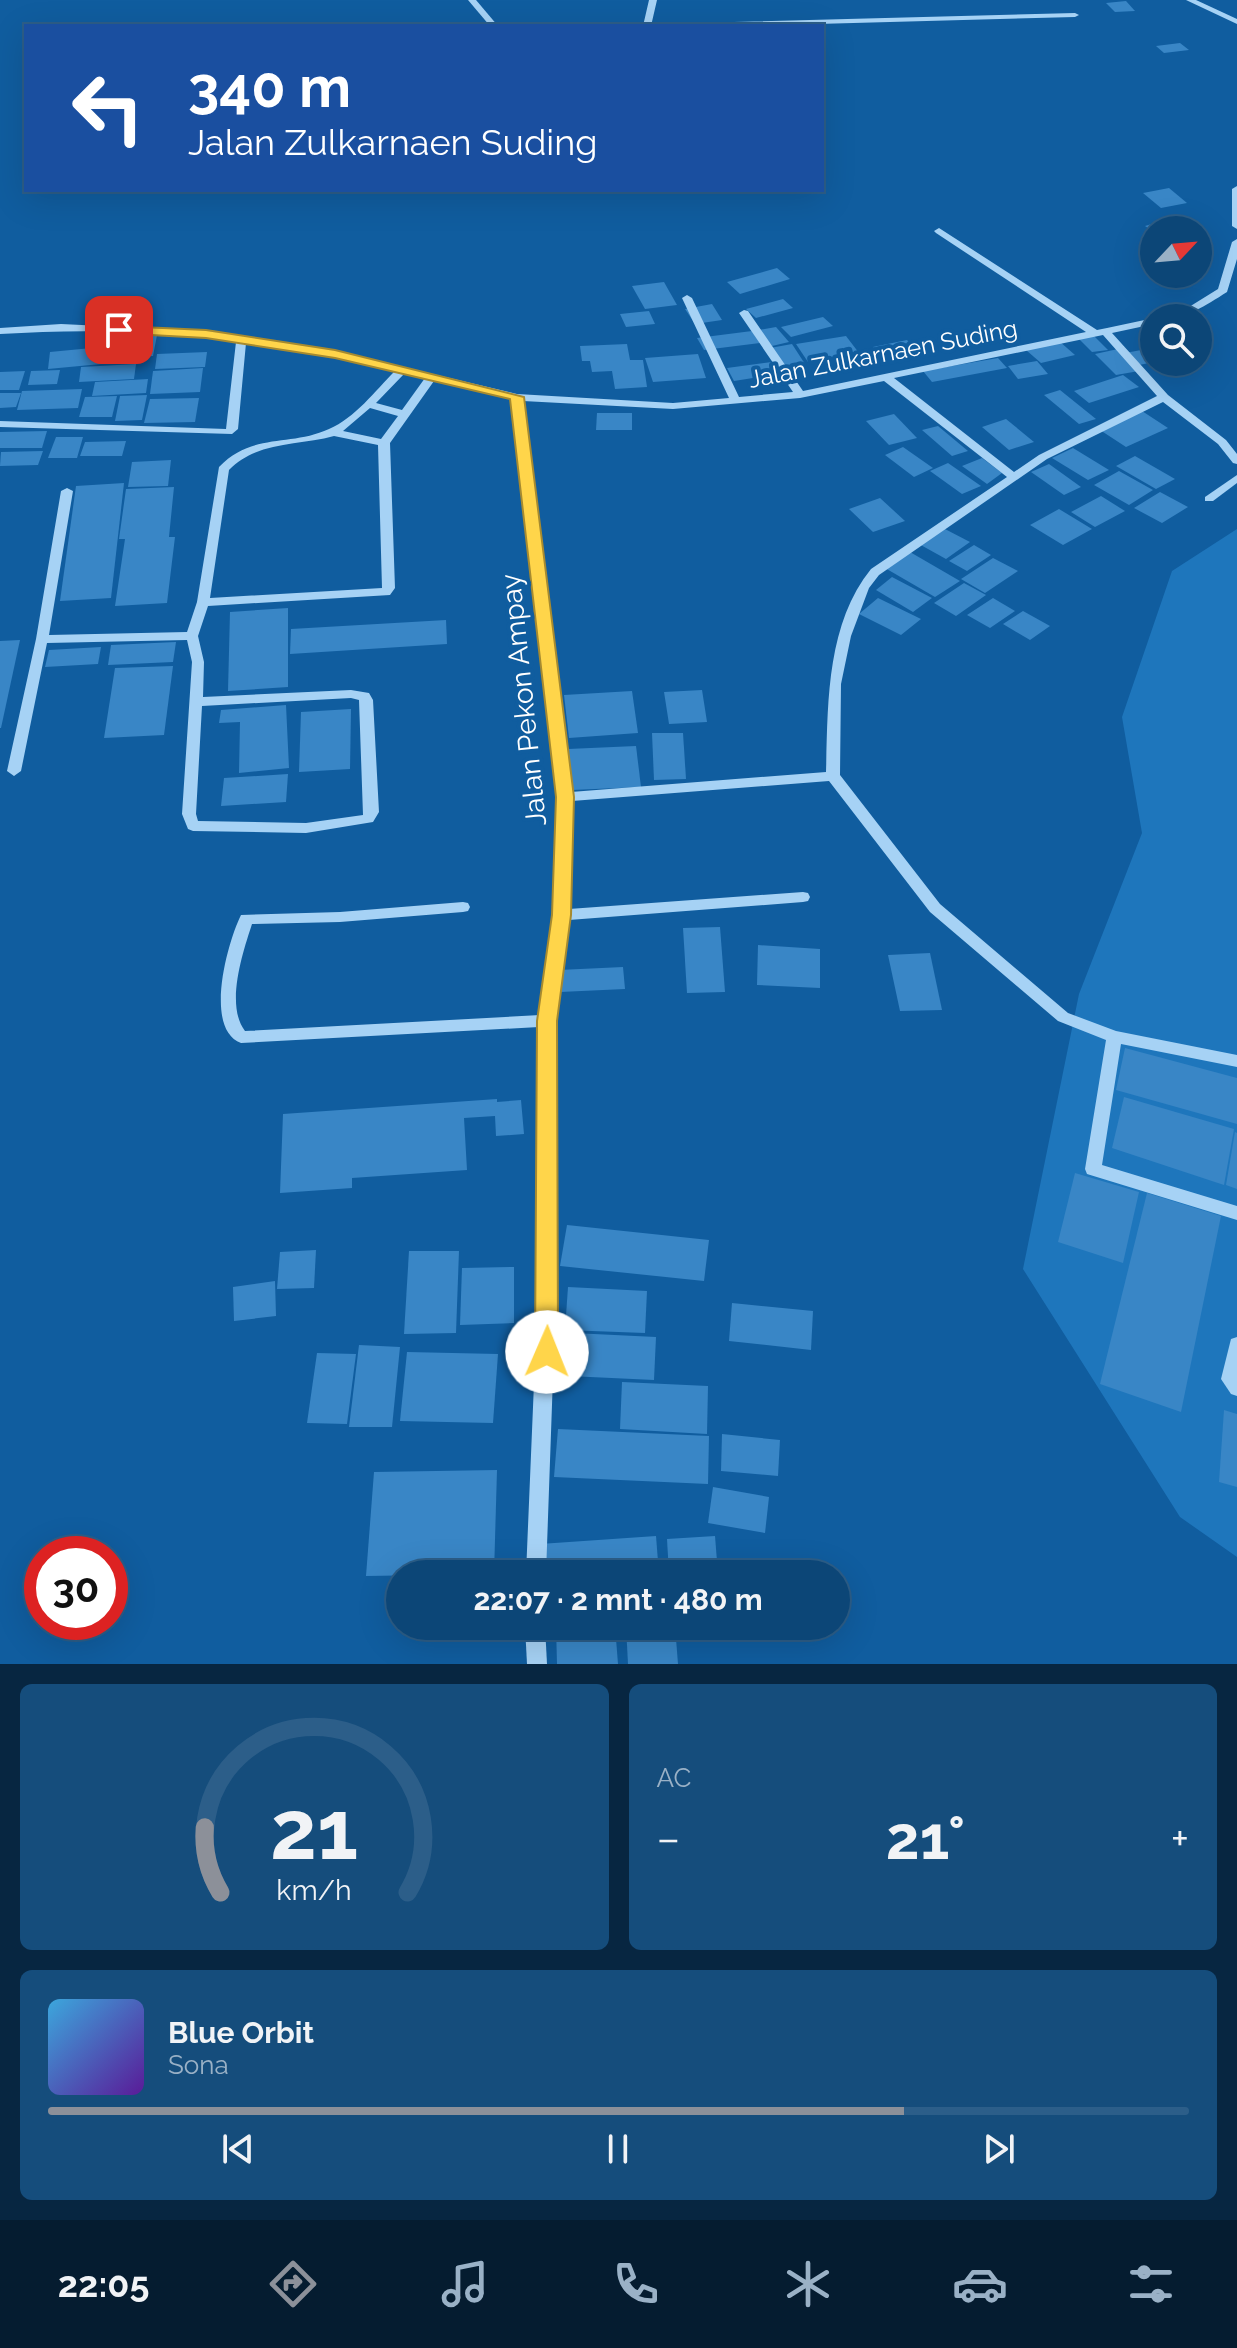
<!DOCTYPE html>
<html lang="id">
<meta charset="utf-8">
<style>
:root{--surface:#0c4677;--page:#154d7c;--text:#f1f3f6;--muted:#9ab1c6;--line:#2c5e89;--accent:#8c9099}
body{margin:0;font-family:Raleway,sans-serif;background:var(--page);color:var(--text);height:100vh;display:flex;flex-direction:column;font-size:30px;white-space:nowrap}
*{box-sizing:border-box;margin:0}
p{font-size:26px;color:var(--muted)}
.icon{flex:none;width:44px;height:44px;fill:none;stroke:currentColor;stroke-width:2;stroke-linecap:round;stroke-linejoin:round}
.map{position:relative;height:1664px;overflow:hidden}
.sheet{display:flex;flex-direction:column;gap:20px;padding:20px;background:#072641;flex:1}
.sheet>*{flex:none}
.banner{position:absolute;left:24px;top:24px;width:800px;height:168px;border-radius:0px;box-shadow:0 8px 32px #0002,0 0 0 2px var(--line);background:#1a4fa0;color:#fff;overflow:hidden}
.needle{width:52px;rotate:64deg}
.tools{position:absolute;left:1140px;top:216px;display:grid;gap:16px}
.tools a{display:grid;place-items:center;width:72px;height:72px;border-radius:50%;background:var(--surface);box-shadow:0 8px 32px #0002,0 0 0 2px var(--line);font-size:40px}
.speed{position:absolute;left:24px;top:1536px;display:flex;gap:16px;font-size:40px;font-weight:700;text-align:center}
.speed>*{display:grid;place-content:center;width:104px;height:104px;border-radius:50%;background:var(--surface);box-shadow:0 8px 32px #0002,0 0 0 2px var(--line);line-height:1}
.speed .limit{border:12px solid #d22;background:#fff;color:#111}
.pin{position:absolute;display:grid;place-items:center;width:68px;height:68px;color:#fff;margin:-34px;border-radius:16px;box-shadow:0 4px 12px #0006}
.me{position:absolute;width:88px;margin:-44px;rotate:1deg;stroke-linejoin:round;filter:drop-shadow(0 0 6px #0008)}
.turn{display:flex;align-items:center;gap:28px;height:168px;padding:0 32px;font-size:36px}
.turn .icon{width:104px;height:104px;stroke-width:2.5}
.turn b{display:block;font-size:56px;line-height:68px}
.big{font-size:60px;font-weight:700;line-height:1.1}
.sheet .card{flex:1;display:flex;flex-direction:column;justify-content:center;gap:12px;min-width:0;padding:0 28px;border-radius:12px;background:var(--page)}
.sheet .dial{align-items:center;gap:0}
.dial svg{height:208px;overflow:visible;fill:none;stroke:var(--line);stroke-width:7;stroke-linecap:round;text-anchor:middle}
.dial text{fill:var(--text);stroke:none}
.song{display:flex;align-items:center;gap:24px}
.cover{width:96px;height:96px;border-radius:12px;background:linear-gradient(135deg,hsl(200 70% 55%),hsl(270 70% 35%))}
.played{height:8px;border-radius:4px;background:linear-gradient(90deg,var(--accent) 75%,var(--line) 75%)}
.keys{display:flex;justify-content:space-around;direction:ltr}
.heat{display:flex;justify-content:space-between;align-items:center;font-size:44px;direction:ltr}
.sheet .tiles{flex:1;display:grid;gap:20px;grid-template-columns:1fr 1fr}
.card:last-child{grid-column:span 2}
.trip{position:absolute;left:386px;top:1560px;width:464px;height:80px;border-radius:40px;background:var(--surface);box-shadow:0 8px 32px #0002,0 0 0 2px var(--line);font-weight:700;line-height:80px;text-align:center}
.menu{display:flex;height:128px;justify-content:space-around;align-items:center;background:#051c30;color:var(--muted)}
.menu .icon{width:56px;height:56px}
.menu .on{color:var(--accent)}
.menu b{font-size:36px;color:var(--text)}
.map>svg:first-child{display:block}
</style>
<div class="map">
<svg width="1237" height="1664" viewBox="0 0 1237 1664">
<rect width="100%" height="100%" fill="#105d9f"/>
<path fill="#1e76bc" d="M1237,529V1557L1180,1517L1023,1269L1079,994L1142,833L1122,717L1172,571Z"/>
<g fill="#3986c6">
<path d="M1126,1L1135,11L1115,12L1106,3Z"/>
<path d="M1180,43L1189,50L1164,53L1156,46Z"/>
<path d="M1169,188L1187,203L1161,208L1143,193Z"/>
<path d="M1165,220L1181,230L1154,232L1145,226Z"/>
<path d="M777,268L790,279L740,294L727,282Z"/>
<path d="M664,282L677,305L645,309L632,286Z"/>
<path d="M783,299L793,308L756,318L746,309Z"/>
<path d="M712,304L722,320L695,324L685,309Z"/>
<path d="M649,311L655,324L626,327L620,314Z"/>
<path d="M823,317L833,326L791,337L781,327Z"/>
<path d="M776,327L789,342L772,346L759,330Z"/>
<path d="M752,331L760,343L704,350L697,338Z"/>
<path d="M1092,334L1108,350L1092,352L1076,336Z"/>
<path d="M157,335L153,356L120,357L125,336Z"/>
<path d="M846,336L859,353L808,362L796,344Z"/>
<path d="M907,340L915,349L881,356L873,347Z"/>
<path d="M1059,341L1075,355L1041,363L1026,350Z"/>
<path d="M627,344L630,360H643L647,387L615,389L612,371L592,372L590,361H582L580,346Z"/>
<path d="M792,344L805,364L784,367L770,348Z"/>
<path d="M102,347L101,364L48,369L50,352Z"/>
<path d="M1152,348L1154,362L1139,365L1125,353Z"/>
<path d="M1118,349L1139,371L1116,375L1095,354Z"/>
<path d="M207,352L205,367L155,369L157,354Z"/>
<path d="M698,354L706,378L653,382L645,358Z"/>
<path d="M998,358L1007,368L932,382L923,371Z"/>
<path d="M1037,361L1048,374L1018,379L1008,366Z"/>
<path d="M772,362L779,374L734,381L727,368Z"/>
<path d="M136,364L134,379L79,382L81,367Z"/>
<path d="M203,368L200,392L150,394L153,371Z"/>
<path d="M60,370L57,384L28,385L31,371Z"/>
<path d="M25,371L19,390H0V372Z"/>
<path d="M1123,375L1139,387L1089,403L1074,391Z"/>
<path d="M148,379L146,393L92,396L95,382Z"/>
<path d="M82,389L78,408L17,410L22,391Z"/>
<path d="M1060,390L1096,419L1079,424L1044,395Z"/>
<path d="M0,393H21L16,407L0,408Z"/>
<path d="M147,395L142,420L115,421L120,396Z"/>
<path d="M117,396L112,417H79L85,397Z"/>
<path d="M199,398L195,422L144,423L150,399Z"/>
<path d="M1142,411L1168,428L1126,447L1100,430Z"/>
<path d="M597,413H632V430H596Z"/>
<path d="M894,414L917,438L889,445L866,421Z"/>
<path d="M1006,419L1034,442L1009,450L982,427Z"/>
<path d="M938,426L968,451L952,456L922,430Z"/>
<path d="M47,431L42,448H0V432Z"/>
<path d="M56,437H83L77,458H48Z"/>
<path d="M126,441L122,456H80L85,442Z"/>
<path d="M903,447L933,468L914,477L885,455Z"/>
<path d="M1073,448L1109,470L1088,480L1052,458Z"/>
<path d="M43,451L38,465L0,466L1,452Z"/>
<path d="M1135,456L1175,479L1156,489L1116,466Z"/>
<path d="M982,458L1002,473L987,484L962,466Z"/>
<path d="M171,460L168,486L128,487L132,462Z"/>
<path d="M948,463L981,486L962,494L930,471Z"/>
<path d="M1049,464L1081,487L1064,495L1031,472Z"/>
<path d="M1119,471L1153,490L1129,505L1094,485Z"/>
<path d="M124,483L111,598L60,601L76,486Z"/>
<path d="M174,487L169,537H175L167,603L115,606L125,539H119L126,489Z"/>
<path d="M1160,492L1188,507L1162,523L1134,508Z"/>
<path d="M1101,496L1125,511L1095,527L1071,512Z"/>
<path d="M880,498L905,521L873,532L849,509Z"/>
<path d="M1059,509L1092,529L1063,545L1030,525Z"/>
<path d="M943,528L970,542L946,559L919,544Z"/>
<path d="M974,545L991,555L967,571L949,561Z"/>
<path d="M910,552L960,581L935,597L885,568Z"/>
<path d="M993,558L1018,571L985,593L961,579Z"/>
<path d="M892,577L932,598L913,612L876,590Z"/>
<path d="M964,583L986,595L956,616L934,603Z"/>
<path d="M878,598L921,619L901,635L859,614Z"/>
<path d="M993,598L1015,611L990,628L967,615Z"/>
<path d="M288,608V687L228,691L230,612Z"/>
<path d="M1023,611L1050,626L1030,640L1003,624Z"/>
<path d="M446,620L447,644L290,654L291,629Z"/>
<path d="M20,640L1,728H0V641Z"/>
<path d="M176,642L173,662L108,665L111,645Z"/>
<path d="M101,647L98,664L45,667L49,650Z"/>
<path d="M173,666L164,735L104,738L115,668Z"/>
<path d="M702,690L707,722L669,724L664,692Z"/>
<path d="M632,691L638,733L569,738L564,695Z"/>
<path d="M286,705L289,768L239,773L240,722L219,723L221,710Z"/>
<path d="M351,709L350,769L299,772L301,712Z"/>
<path d="M652,733H683L686,779L654,780Z"/>
<path d="M636,746L641,787L572,790L568,749Z"/>
<path d="M288,774L286,802L221,806L224,778Z"/>
<path d="M720,927L725,992L687,993L683,928Z"/>
<path d="M758,945L820,949V988L757,985Z"/>
<path d="M930,953L942,1010L900,1011L888,955Z"/>
<path d="M623,967L625,989L560,992L559,970Z"/>
<path d="M1125,1048L1237,1078V1124L1116,1090Z"/>
<path d="M1124,1097L1234,1129L1224,1185L1112,1148Z"/>
<path d="M497,1099V1102L521,1100L524,1134L496,1136L495,1116L464,1118L467,1170L352,1178V1188L280,1193L283,1114Z"/>
<path d="M1235,1132L1237,1133V1189L1226,1185Z"/>
<path d="M1075,1173L1139,1192L1123,1263L1058,1242Z"/>
<path d="M1147,1193L1221,1216L1181,1412L1100,1384Z"/>
<path d="M567,1225L709,1240L704,1281L560,1266Z"/>
<path d="M316,1250L314,1288L277,1289L280,1252Z"/>
<path d="M409,1251H459L456,1333L404,1334Z"/>
<path d="M514,1267V1323L460,1325L462,1268Z"/>
<path d="M275,1281L276,1316L234,1321L233,1287Z"/>
<path d="M568,1287L647,1291L645,1333L565,1330Z"/>
<path d="M732,1303L813,1311L811,1350L729,1341Z"/>
<path d="M573,1333L656,1337L654,1380L569,1376Z"/>
<path d="M359,1345L400,1347L392,1427H349Z"/>
<path d="M407,1352L498,1354L493,1423L400,1421Z"/>
<path d="M317,1353L356,1354L347,1424L307,1423Z"/>
<path d="M622,1382L708,1386L707,1434L620,1429Z"/>
<path d="M1224,1410L1237,1414V1487L1219,1482Z"/>
<path d="M558,1429L709,1436L708,1484L554,1477Z"/>
<path d="M722,1434L780,1440L778,1476L721,1471Z"/>
<path d="M497,1470L494,1574L366,1576L374,1472Z"/>
<path d="M713,1487L769,1497L765,1533L708,1523Z"/>
<path d="M656,1536L659,1574H541L540,1544Z"/>
<path d="M715,1536L718,1574H669L667,1539Z"/>
<path d="M556,1626H615L618,1664H557Z"/>
<path d="M626,1626H675L678,1664H628Z"/>
</g>
<g fill="none" stroke-linecap="round" stroke-linejoin="round">
<g fill="#a6d2f5" fill-rule="evenodd">
<path d="M468,0H476L498,26H490Z"/>
<path d="M649,0H657L651,26L655,24L1075,13L1079,15L1075,17L747,26H643Z"/>
<path d="M1186,0H1196L1237,19V24Z"/>
<path d="M1237,186V229L1232,226V189Z"/>
<path d="M939,228L1097,330L1107,328L1154,318V324L1112,333L1168,395L1226,440L1237,454V464L1233,463L1218,444L1163,402L1047,459L879,575L869,588L851,636L841,684L840,775L940,904L1068,1013L1116,1031L1237,1055V1067L1121,1044L1102,1165L1237,1206V1220L1087,1174L1085,1169L1106,1040L1058,1021L930,912L829,781L572,801L569,909L803,892L808,893L810,897L808,901L803,902L569,920L555,1021L557,1264L546,1574H526L539,1264V1027L241,1043C203,1029 228,941 241,915L340,912L463,902L468,903L470,907L468,911L463,912L340,922L252,924C243,952 225,1005 245,1031L540,1015L555,915L558,797L512,399L434,381L390,443L395,588L390,595L208,606L198,636L204,662L203,697L351,690L369,693L373,700L379,812L373,822L306,833L193,831L188,829L182,814L192,662L187,640L47,643L21,771L14,776L7,771L36,639L61,491L67,488L73,491L49,635L187,632L197,602L219,467C253,432 290,447 329,429C355,418 375,391 395,371L335,357L246,343L238,429L232,434L0,427V421L226,429L236,342C158,330 78,329 0,334V328L61,324L206,331L335,351L517,394L673,403L729,398L682,298L687,295L692,298L739,397L793,392L739,313L744,310L748,311L803,391L1086,332L936,233L934,231ZM1103,335L1157,396L1039,455L1014,472L894,378ZM404,374L425,378L402,410L376,403ZM884,381L1007,477L871,569C826,625 828,704 826,772L571,792L523,401L673,409L800,398ZM370,408L398,416L381,439L343,431ZM334,436L378,445L382,588L210,598L229,470C257,441 298,446 334,436ZM351,698L359,700L363,815L306,823L198,821L196,814L202,706Z"/>
<path d="M1237,239V259L1227,292C1205,306 1187,318 1161,318L1189,307L1218,289L1232,242Z"/>
<path d="M1237,475V483L1213,501H1205V497Z"/>
<path d="M1237,1337V1396L1231,1394L1221,1379L1231,1339Z"/>
<path d="M525,1626H545L547,1664H527Z"/>
</g>
</g>
<path fill="#ffd54a" stroke="#a68a30" stroke-width="2" d="M119,326L206,330L335,350L524,397L574,797L571,915L557,1021L558,1352L555,1359L547,1362L538,1359L535,1352L537,1021L552,915L556,797L510,399L335,358L206,338L114,333V327Z"/>
<g text-anchor="middle" stroke-width="8" stroke-linejoin="round" paint-order="stroke">
<g font-size="24" fill="#fff" stroke="#105d9f">
<text transform="translate(883 354) rotate(-11)" y="8">Jalan Zulkarnaen Suding</text>
</g>
<g font-size="28" fill="#fff" stroke="#105d9f">
<text transform="translate(523 700) rotate(-96)" y="10">Jalan Pekon Ampay</text>
</g>
</g>
</svg>
<div class="tools">
<a><svg class="needle" viewBox="-14 -14 28 28"><path d="M0-13l5 13h-10z" fill="#e53935"/><path d="M0 13l5-13h-10z" fill="#9ab1c6"/></svg></a>
<a><svg class="icon" aria-label="search" viewBox="0 0 24 24"><circle cx="10" cy="10" r="6"/><path d="M15 15l6 6"/></svg></a>
</div>
<div class="speed"><div class="limit">30</div></div>
<div class="pin" style="left:119px;top:330px;background:#d93025"><svg class="icon" aria-label="arrive" viewBox="0 0 24 24"><path d="M6 21V4h12l-3 4 3 4H6"/></svg></div>
<svg class="me" style="left:547px;top:1352px" viewBox="-20 -20 40 40"><circle r="19" fill="#fff"/><path d="M0-13L10 11 0 6-10 11z" fill="#ffd54a"/></svg>
<div class="trip">22:07 · 2 mnt · 480 m</div>
<div class="banner">
<div class="turn"><svg class="icon" aria-label="left" viewBox="0 0 24 24"><path d="M17 20v-9H6M10 6l-5 5 5 5"/></svg><div><b>340 m</b>Jalan Zulkarnaen Suding</div></div>
</div>
</div>
<section class="sheet">
<div class="tiles">
<div class="card dial"><svg viewBox="0 0 100 80">
<path d="M14 69A42 42 0 1 1 86 69"/>
<path d="M14 69A42 42 0 0 1 8 44" stroke="#8c9099"/>
<text x="50" y="56" font-size="32" font-weight="700">21</text>
<text x="50" y="72" font-size="11">km/h</text>
</svg></div>
<div class="card"><p>AC</p>
<div class="heat"><a>−</a><b class="big">21°</b><a>+</a></div>
</div>
<div class="card">
<div class="song"><i class="cover"></i><div><b>Blue Orbit</b><p>Sona</p></div></div>
<div class="played"></div>
<div class="keys"><svg class="icon" aria-label="previous" viewBox="0 0 24 24"><path d="M18 5L8 12l10 7zM5 5v14"/></svg><svg class="icon" aria-label="pause" viewBox="0 0 24 24"><path d="M8 5v14M16 5v14"/></svg><svg class="icon" aria-label="next" viewBox="0 0 24 24"><path d="M6 5l10 7-10 7zM19 5v14"/></svg></div>
</div>
</div>
</section>
<nav class="menu">
<b>22:05</b>
<svg class="icon on" aria-label="directions" viewBox="0 0 24 24"><path d="M12 3l9 9-9 9-9-9zM9 14v-3h6M13 9l2 2-2 2"/></svg>
<svg class="icon" aria-label="music" viewBox="0 0 24 24"><path d="M9 18V5l10-2v13"/><circle cx="6" cy="18" r="3"/><circle cx="16" cy="16" r="3"/></svg>
<svg class="icon" aria-label="phone" viewBox="0 0 24 24"><path d="M5 4h4l2 5-3 2q2 4 5 5l2-3 5 2v4C11 20 4 13 5 4z"/></svg>
<svg class="icon" aria-label="climate" viewBox="0 0 24 24"><path d="M12 3v18M4 7l16 10M4 17L20 7"/></svg>
<svg class="icon" aria-label="car" viewBox="0 0 24 24"><path d="M5 17H2v-5l4-1 3-4h7l3 4 3 1v5h-3M9 17h6M6 11h13"/><circle cx="7" cy="17" r="2"/><circle cx="17" cy="17" r="2"/></svg>
<svg class="icon" aria-label="filters" viewBox="0 0 24 24"><path d="M4 7h16M4 17h16"/><circle cx="9" cy="7" r="2"/><circle cx="15" cy="17" r="2"/></svg>
</nav>
